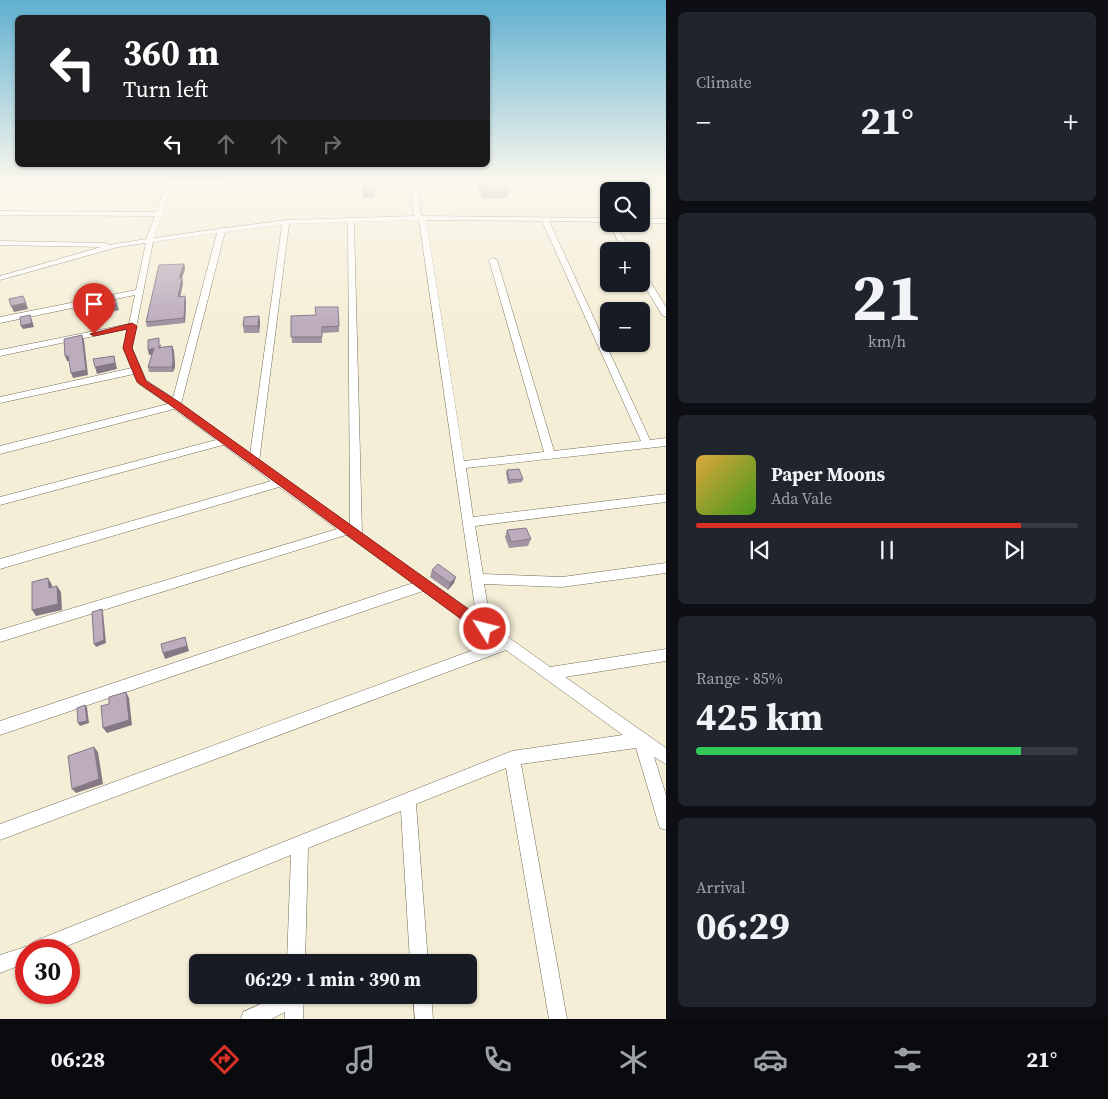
<!DOCTYPE html>
<meta charset="utf-8">
<style>
:root{--surface:#171b24;--page:#20242c;--text:#f1f3f6;--muted:#9ea1a6;--line:#363941;--accent:#d93025}
body{margin:0;font-family:"Source Serif 4",serif;background:var(--page);color:var(--text);height:100vh;display:flex;flex-direction:column;font-size:19px;white-space:nowrap}
*{box-sizing:border-box;margin:0}
p{font-size:16px;color:var(--muted)}
.icon{flex:none;width:28px;height:28px;fill:none;stroke:currentColor;stroke-width:2;stroke-linecap:round;stroke-linejoin:round}
.map{position:relative;flex:1;overflow:hidden}
.drawer{display:flex;flex-direction:column;gap:12px;padding:12px;background:#0d0f14;width:442px}
.drawer>*{flex:none}
.hud{position:absolute;left:15px;top:15px;width:475px;height:152px;border-radius:8px;box-shadow:0 1px 4px #0004;background:#202124;color:#fff;overflow:hidden}
.buttons{position:absolute;left:600px;top:182px;display:grid;gap:10px}
.buttons a{display:grid;place-items:center;width:50px;height:50px;border-radius:8px;background:var(--surface);box-shadow:0 1px 4px #0004;font-size:25px}
.speed{position:absolute;left:15px;top:939px;display:flex;gap:10px;font-size:25px;font-weight:700;text-align:center}
.speed>*{display:grid;place-content:center;width:65px;height:65px;border-radius:50%;background:var(--surface);box-shadow:0 1px 4px #0004;line-height:1}
.speed .limit{border:8px solid #d22;background:#fff;color:#111}
.pin{position:absolute;display:grid;place-items:center;width:42px;height:42px;color:#fff;margin:-51px -21px;border-radius:50% 50% 50% 0;rotate:-45deg;box-shadow:0 0 5px #0007}
.pin .icon{rotate:45deg}
.me{position:absolute;width:55px;margin:-28px;rotate:306deg;stroke-linejoin:round;filter:drop-shadow(0 0 4px #0008)}
.turn{display:flex;align-items:center;gap:18px;height:105px;padding:0 25px;font-size:22px}
.turn .icon{width:65px;height:65px;stroke-width:2.5}
.turn b{display:block;font-size:35px;line-height:42px}
.lanes{display:flex;align-items:center;height:48px;padding:0 25px;background:#0003;justify-content:center;gap:25px;direction:ltr}
.lanes .off{opacity:.35}
.big{font-size:38px;font-weight:700;line-height:1.1}
.drawer .card{flex:1;display:flex;flex-direction:column;justify-content:center;gap:8px;min-width:0;padding:0 18px;border-radius:8px;background:var(--page)}
.drawer .dial{align-items:center;gap:0}
.dial b{font-size:65px;line-height:1}
.song{display:flex;align-items:center;gap:15px}
.cover{width:60px;height:60px;border-radius:8px;background:linear-gradient(135deg,hsl(40 70% 55%),hsl(100 70% 35%))}
.played{height:5px;border-radius:2px;background:linear-gradient(90deg,var(--accent) 85%,var(--line) 85%)}
.keys{display:flex;justify-content:space-around;direction:ltr}
.heat{display:flex;justify-content:space-between;align-items:center;font-size:28px;direction:ltr}
.charge{height:8px;border-radius:4px;background:linear-gradient(90deg,#34c759 85%,var(--line) 0)}
.trip{position:absolute;left:189px;top:954px;width:288px;height:50px;border-radius:8px;background:var(--surface);box-shadow:0 1px 4px #0004;font-weight:700;line-height:50px;text-align:center}
.tabs{display:flex;height:80px;justify-content:space-around;align-items:center;background:#090b0e;color:var(--muted)}
.tabs .icon{width:35px;height:35px}
.tabs .current{color:var(--accent)}
.tabs b{font-size:22px;color:var(--text)}
main{display:flex;flex:1;min-height:0}
.map>svg:first-child{display:block}
</style>
<main>
<div class="map">
<svg width="666" height="1019" viewBox="0 0 666 1019">
<rect width="100%" height="100%" fill="#f5eed7"/>
<g fill="none" stroke-linecap="round" stroke-linejoin="round">
<g stroke="#716b57" stroke-width="1">
<g id="street">
<path d="M168,180H174L173,182L410,183V180H416L417,183L666,184V188L417,187L421,216L609,218V222L549,221L650,440L666,438V446L466,468L473,517L666,494V502L475,526L483,574L562,577L666,563V573L562,587L484,584L491,625L550,667L666,649V661L565,677L666,748V764L654,757L666,795V830L660,828L658,822L636,748L521,764L567,1019H549L506,768L416,804L428,962H410L401,811L308,848L305,962H287L291,855L57,950H26V963L0,973V955L28,946L35,941L512,751L623,735L506,650L0,840V824L495,642L423,591L0,735V721L413,583L346,535L0,642V630L337,529L279,487L0,569V559L271,481L223,445L0,505V497L216,440L174,409L0,454V446L168,404L139,384L134,374L0,403V397L132,368L124,348L127,329L0,356V350L129,324L135,295L0,323V317L136,290L146,243L118,247L0,280V276L101,247L0,245V241L105,243L109,245L146,239L155,216L0,215V211L156,212ZM172,186L411,187L414,216L286,220L225,228L222,227L218,229L154,238ZM419,220L476,614L362,534L354,222ZM426,220L542,221L641,441L554,451L497,260L493,258L489,260L544,452L464,461ZM348,222L350,525L259,462L289,224ZM282,225L250,455L181,404L225,232ZM217,233L173,398L146,380L132,348L153,242Z"/>
<rect x="641" y="219" width="25" height="4"/>
<path d="M609,224H615L632,251H624Z"/>
<path d="M641,271L645,273L666,307V317L662,315L641,280Z"/>
<path d="M281,995H304L303,1019H285V1012L271,1019H241L243,1012Z"/>
<path d="M413,995H431L433,1019H415Z"/>
</g>
</g>
<use href="#street" fill="#fff" fill-rule="evenodd"/>
</g>
<g fill="#a394a3">
<path d="M438,180H466V181H439Z"/>
<path d="M363,183L375,192L374,198H363Z"/>
<path d="M478,184L508,192L507,198H482L478,189Z"/>
<path d="M184,264L185,269L182,278L183,283L180,297L185,296L186,302L185,323L147,327L146,322Z"/>
<path d="M259,316L260,323L259,333H244L243,326Z"/>
<path d="M291,316L339,326V332L322,333V343H292Z"/>
<path d="M161,344V347L172,346L174,351L175,367L173,372H149L148,367L152,355H149Z"/>
<path d="M507,470L523,479L522,482L508,484L506,473Z"/>
<path d="M507,530L531,539L528,546L509,548L505,537Z"/>
<path d="M432,570L454,583L448,590L430,577Z"/>
</g>
<g fill="#847885">
<path d="M184,264L185,269L180,283L179,278Z"/>
<path d="M182,278L183,283L179,302L178,297Z"/>
<path d="M185,296L186,302L185,323L184,318Z"/>
<path d="M26,303L28,309L14,312L11,306Z"/>
<path d="M117,304L119,310L102,314L100,307Z"/>
<path d="M30,315L34,327L23,329L21,326Z"/>
<path d="M259,316L260,323L259,333L258,326Z"/>
<path d="M82,335L84,340L88,375L73,378L71,373Z"/>
<path d="M172,346L174,351L175,367L173,372L172,367Z"/>
<path d="M154,348L156,354L149,355L148,350Z"/>
<path d="M65,356H68L70,361H67Z"/>
<path d="M114,356L117,369L97,374L95,367Z"/>
<path d="M456,577L454,583L448,590L450,583Z"/>
<path d="M48,578L52,585V594L49,588Z"/>
<path d="M57,586L61,592L62,610L36,616L32,610Z"/>
<path d="M102,609L103,612L106,643L96,647L94,644Z"/>
<path d="M185,637L189,651L165,659L163,653Z"/>
<path d="M126,692L129,698L132,725L107,733L103,728Z"/>
<path d="M85,705L87,707L89,723L80,726L78,723Z"/>
<path d="M94,747L98,752L103,784L76,793L72,789Z"/>
</g>
<g fill="#bdacbe" stroke="#847885">
<path d="M363,183H374L375,192H363Z"/>
<path d="M478,184H504L508,192L483,193Z"/>
<path d="M184,264L179,278H182L178,297L185,296L184,318L146,322L159,265Z"/>
<path d="M113,294L117,304L100,307L97,298Z"/>
<path d="M23,296L26,303L11,306L9,299Z"/>
<path d="M315,307H338L339,326L322,327V337H291V316L316,315Z"/>
<path d="M30,315L32,323L21,326L20,317Z"/>
<path d="M259,316L258,326H243L244,317Z"/>
<path d="M82,335L86,370L71,373L68,356H65L64,339Z"/>
<path d="M159,338V347L158,348L172,346L173,361L172,367H148L154,348L148,350V340Z"/>
<path d="M114,356L115,363L95,367L93,359Z"/>
<path d="M519,469L523,479L509,480L507,470Z"/>
<path d="M526,528L531,539L511,542L507,530Z"/>
<path d="M438,564L456,577L450,583L432,570Z"/>
<path d="M48,578L49,588L57,586L58,604L32,610V582Z"/>
<path d="M102,609L104,640L94,644L92,612Z"/>
<path d="M185,637L187,646L163,653L161,644Z"/>
<path d="M126,692L129,720L103,728L101,706L109,704V697Z"/>
<path d="M85,705L87,721L78,723L77,708Z"/>
<path d="M94,747L99,779L72,789L68,756Z"/>
</g>
<linearGradient id="sky" x2="0" y2="1"><stop stop-color="#60b0d0"/><stop offset="0.56" stop-color="#faf7ed"/><stop offset="1" stop-color="#faf7ed" stop-opacity="0"/></linearGradient>
<rect width="666" height="323" fill="url(#sky)"/>
<path fill="#d93025" stroke="#8d1f18" d="M132,323L137,326L132,348L146,381L179,402L489,624L491,629L489,633L485,634L480,633L173,407L137,382L123,348L127,329L94,336L90,334Z"/>
</svg>
<div class="buttons">
<a><svg class="icon" aria-label="search" viewBox="0 0 24 24"><circle cx="10" cy="10" r="6"/><path d="M15 15l6 6"/></svg></a>
<a>+</a>
<a>−</a>
</div>
<div class="speed"><div class="limit">30</div></div>
<div class="pin" style="left:94px;top:334px;background:#d93025"><svg class="icon" aria-label="arrive" viewBox="0 0 24 24"><path d="M6 21V4h12l-3 4 3 4H6"/></svg></div>
<svg class="me" style="left:485px;top:629px" viewBox="-20 -20 40 40"><circle r="17" fill="#d93025" stroke="#fff" stroke-width="3"/><path d="M0-11L8 9 0 5-8 9z" fill="#fff"/></svg>
<div class="trip">06:29 · 1 min · 390 m</div>
<div class="hud">
<div class="turn"><svg class="icon" aria-label="left" viewBox="0 0 24 24"><path d="M17 20v-9H6M10 6l-5 5 5 5"/></svg><div><b>360 m</b>Turn left</div></div>
<div class="lanes"><svg class="icon" aria-label="left" viewBox="0 0 24 24"><path d="M17 20v-9H6M10 6l-5 5 5 5"/></svg><svg class="icon off" aria-label="ahead" viewBox="0 0 24 24"><path d="M12 20V5M6 11l6-6 6 6"/></svg><svg class="icon off" aria-label="ahead" viewBox="0 0 24 24"><path d="M12 20V5M6 11l6-6 6 6"/></svg><svg class="icon off" aria-label="right" viewBox="0 0 24 24"><path d="M7 20v-9h11M14 6l5 5-5 5"/></svg></div>
</div>
</div>
<section class="drawer">
<div class="card"><p>Climate</p>
<div class="heat"><a>−</a><b class="big">21°</b><a>+</a></div>
</div>
<div class="card dial"><b>21</b><p>km/h</p></div>
<div class="card">
<div class="song"><i class="cover"></i><div><b>Paper Moons</b><p>Ada Vale</p></div></div>
<div class="played"></div>
<div class="keys"><svg class="icon" aria-label="previous" viewBox="0 0 24 24"><path d="M18 5L8 12l10 7zM5 5v14"/></svg><svg class="icon" aria-label="pause" viewBox="0 0 24 24"><path d="M8 5v14M16 5v14"/></svg><svg class="icon" aria-label="next" viewBox="0 0 24 24"><path d="M6 5l10 7-10 7zM19 5v14"/></svg></div>
</div>
<div class="card"><p>Range · 85%</p><b class="big">425 km</b><div class="charge"></div></div>
<div class="card"><p>Arrival</p><b class="big">06:29</b></div>
</section>
</main>
<nav class="tabs">
<b>06:28</b>
<svg class="icon current" aria-label="directions" viewBox="0 0 24 24"><path d="M12 3l9 9-9 9-9-9zM9 14v-3h6M13 9l2 2-2 2"/></svg>
<svg class="icon" aria-label="music" viewBox="0 0 24 24"><path d="M9 18V5l10-2v13"/><circle cx="6" cy="18" r="3"/><circle cx="16" cy="16" r="3"/></svg>
<svg class="icon" aria-label="phone" viewBox="0 0 24 24"><path d="M5 4h4l2 5-3 2q2 4 5 5l2-3 5 2v4C11 20 4 13 5 4z"/></svg>
<svg class="icon" aria-label="climate" viewBox="0 0 24 24"><path d="M12 3v18M4 7l16 10M4 17L20 7"/></svg>
<svg class="icon" aria-label="car" viewBox="0 0 24 24"><path d="M5 17H2v-5l4-1 3-4h7l3 4 3 1v5h-3M9 17h6M6 11h13"/><circle cx="7" cy="17" r="2"/><circle cx="17" cy="17" r="2"/></svg>
<svg class="icon" aria-label="filters" viewBox="0 0 24 24"><path d="M4 7h16M4 17h16"/><circle cx="9" cy="7" r="2"/><circle cx="15" cy="17" r="2"/></svg>
<b>21°</b>
</nav>
